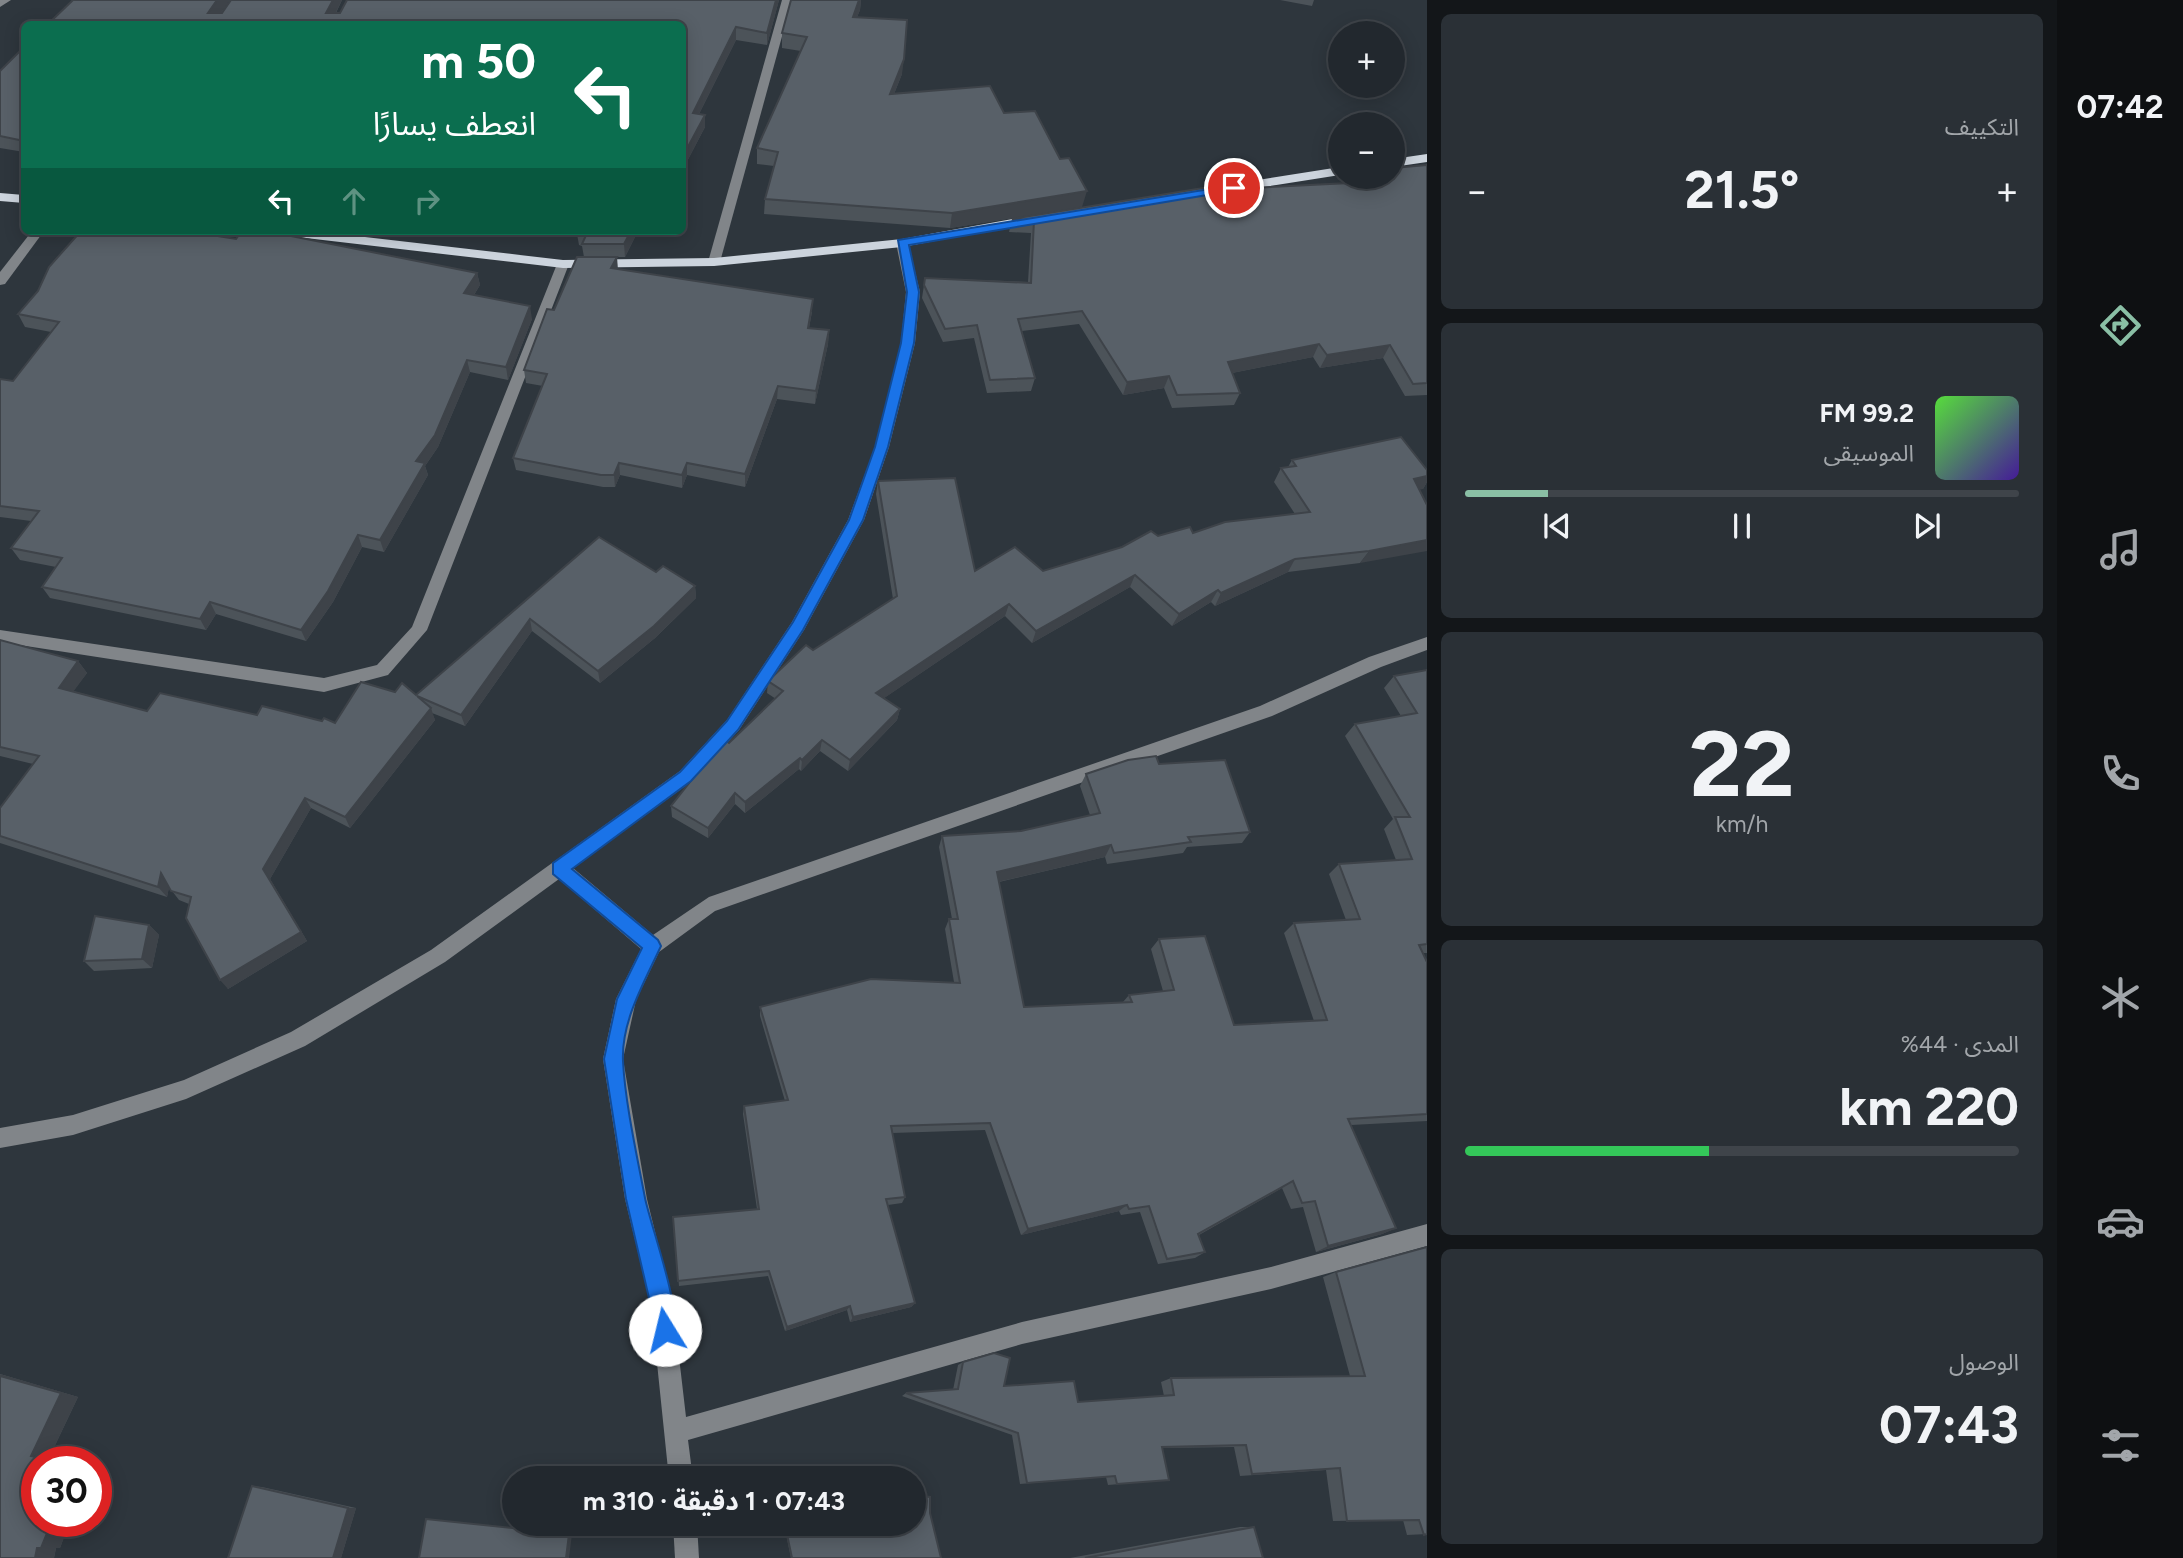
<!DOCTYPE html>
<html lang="ar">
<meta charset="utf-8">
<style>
:root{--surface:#22282e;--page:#2a3036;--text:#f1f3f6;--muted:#a2a6aa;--line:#3f444a;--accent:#8abfa5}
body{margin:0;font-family:Figtree,"Noto Sans Arabic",sans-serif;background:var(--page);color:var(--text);direction:rtl;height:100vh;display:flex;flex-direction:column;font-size:26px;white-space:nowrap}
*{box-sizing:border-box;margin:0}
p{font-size:23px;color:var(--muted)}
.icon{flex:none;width:38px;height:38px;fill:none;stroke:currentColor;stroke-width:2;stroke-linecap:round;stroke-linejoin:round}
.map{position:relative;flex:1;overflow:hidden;direction:ltr}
.panel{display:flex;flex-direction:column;gap:14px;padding:14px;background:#131619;width:630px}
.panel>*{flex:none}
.top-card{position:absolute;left:21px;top:21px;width:665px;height:214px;border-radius:10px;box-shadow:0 4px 18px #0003,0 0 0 2px var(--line);direction:rtl;background:#0b6e4f;color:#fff;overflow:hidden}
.tools{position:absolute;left:1328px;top:21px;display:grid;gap:14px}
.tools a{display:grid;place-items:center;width:77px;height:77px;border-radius:50%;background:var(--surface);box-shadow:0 4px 18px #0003,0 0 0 2px var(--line);font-size:35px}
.speed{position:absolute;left:21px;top:1446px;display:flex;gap:14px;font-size:35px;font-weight:700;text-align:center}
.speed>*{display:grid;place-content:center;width:91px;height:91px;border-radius:50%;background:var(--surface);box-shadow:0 4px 18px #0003,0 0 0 2px var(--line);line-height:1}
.speed .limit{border:10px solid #d22;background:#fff;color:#111}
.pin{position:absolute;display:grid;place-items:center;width:60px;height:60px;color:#fff;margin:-30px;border:4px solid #fff;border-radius:50%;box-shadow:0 2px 7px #0007}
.me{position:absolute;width:77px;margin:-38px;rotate:351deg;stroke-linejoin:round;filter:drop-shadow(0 0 5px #0008)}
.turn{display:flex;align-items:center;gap:24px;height:147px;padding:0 35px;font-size:32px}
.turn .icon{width:91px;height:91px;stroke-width:2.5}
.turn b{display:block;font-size:49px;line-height:60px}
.lanes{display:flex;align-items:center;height:66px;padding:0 35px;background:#0003;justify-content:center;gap:35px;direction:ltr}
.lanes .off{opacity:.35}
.big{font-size:52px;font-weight:700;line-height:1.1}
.panel .widget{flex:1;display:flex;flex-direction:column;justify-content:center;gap:10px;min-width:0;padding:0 24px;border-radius:10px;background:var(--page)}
.panel .dial{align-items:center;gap:0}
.dial b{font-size:91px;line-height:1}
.song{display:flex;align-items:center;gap:21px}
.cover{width:84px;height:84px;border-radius:10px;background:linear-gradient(135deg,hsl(110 70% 55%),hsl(260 70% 35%))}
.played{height:7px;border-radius:4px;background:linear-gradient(90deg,var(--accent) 15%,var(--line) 15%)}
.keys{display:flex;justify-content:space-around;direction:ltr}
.heat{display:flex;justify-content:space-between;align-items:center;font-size:38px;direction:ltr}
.charge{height:10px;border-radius:5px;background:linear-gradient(90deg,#34c759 44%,var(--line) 0)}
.trip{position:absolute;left:502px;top:1466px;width:424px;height:70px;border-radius:35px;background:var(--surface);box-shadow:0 4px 18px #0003,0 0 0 2px var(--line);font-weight:700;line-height:70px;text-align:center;direction:rtl}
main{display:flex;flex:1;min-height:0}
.menu{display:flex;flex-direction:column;width:126px;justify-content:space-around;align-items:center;background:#0e1012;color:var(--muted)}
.menu .icon{width:49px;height:49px}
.menu .current{color:var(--accent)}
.menu b{font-size:32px;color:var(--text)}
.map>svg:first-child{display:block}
</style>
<main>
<nav class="menu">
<b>07:42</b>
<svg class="icon current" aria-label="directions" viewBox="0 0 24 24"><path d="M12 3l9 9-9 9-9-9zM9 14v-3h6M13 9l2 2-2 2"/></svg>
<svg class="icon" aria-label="music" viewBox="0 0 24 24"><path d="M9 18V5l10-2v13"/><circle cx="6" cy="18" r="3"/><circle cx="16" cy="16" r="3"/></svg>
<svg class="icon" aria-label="phone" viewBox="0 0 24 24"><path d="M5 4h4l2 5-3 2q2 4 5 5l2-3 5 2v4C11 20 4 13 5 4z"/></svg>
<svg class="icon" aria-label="climate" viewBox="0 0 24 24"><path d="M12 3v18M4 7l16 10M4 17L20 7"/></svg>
<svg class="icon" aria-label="car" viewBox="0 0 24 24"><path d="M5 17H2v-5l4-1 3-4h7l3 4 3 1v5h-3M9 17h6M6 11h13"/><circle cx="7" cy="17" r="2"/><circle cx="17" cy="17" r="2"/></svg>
<svg class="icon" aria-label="filters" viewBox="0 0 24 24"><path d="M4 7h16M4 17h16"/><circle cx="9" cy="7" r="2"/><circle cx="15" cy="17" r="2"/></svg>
</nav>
<section class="panel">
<div class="widget"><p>التكييف</p>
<div class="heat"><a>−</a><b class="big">21.5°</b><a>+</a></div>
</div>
<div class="widget">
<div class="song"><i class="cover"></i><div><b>99.2 FM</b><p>الموسيقى</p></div></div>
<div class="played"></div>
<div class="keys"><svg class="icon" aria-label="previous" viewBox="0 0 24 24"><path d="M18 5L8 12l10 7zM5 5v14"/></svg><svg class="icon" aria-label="pause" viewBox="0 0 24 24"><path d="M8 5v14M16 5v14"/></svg><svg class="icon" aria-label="next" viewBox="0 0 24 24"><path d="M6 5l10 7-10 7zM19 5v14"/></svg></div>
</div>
<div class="widget dial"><b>22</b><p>km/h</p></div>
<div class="widget"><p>المدى · 44%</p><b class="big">220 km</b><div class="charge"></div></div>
<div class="widget"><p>الوصول</p><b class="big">07:43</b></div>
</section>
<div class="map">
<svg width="1427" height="1558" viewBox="0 0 1427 1558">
<rect width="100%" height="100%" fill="#2e363d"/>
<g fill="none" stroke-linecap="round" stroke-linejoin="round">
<g fill="#818589" fill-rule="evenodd">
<path d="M0,0H11L0,7Z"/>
<path d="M782,0H792L720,262L714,266L709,265L708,262Z"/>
<path d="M32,231H44L5,284L0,285V272Z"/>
<path d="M902,239L908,243L920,292L915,343L889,447L864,520L804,630L739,730L692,781L573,868L653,935L709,897L1260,706L1369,657L1427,637V650L1381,667L1272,716L715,911L659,952L636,1000L623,1059L647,1199L673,1305L686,1417L1022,1322L1271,1267L1427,1224V1246L1271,1289L1022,1344L688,1440L693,1479H669L651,1305L625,1199L603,1059L616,999L641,949L559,879L445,962L305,1046L186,1099L73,1135L0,1148V1128L73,1115L184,1080L291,1032L431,950L680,771L727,720L792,622L848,520L875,447L901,343L906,292L896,243Z"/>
<path d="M563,260L569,264L427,630L388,675L324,692L0,642V630L324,678L377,665L412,627L557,264Z"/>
<path d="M673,1524H697L699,1558H675Z"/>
</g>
<g fill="#ccd4dd" fill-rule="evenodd">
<path d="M1427,154V162L1393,167V159Z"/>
<path d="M1340,167V175L1201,197L1195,193L1201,189Z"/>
<path d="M0,193L24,195V203L0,201Z"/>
<path d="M1035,215L1041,219L1039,222L902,247L714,266L563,268L280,235L274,231H313L563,260L714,258L902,239Z"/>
</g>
</g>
<g fill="#4c5359">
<path d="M73,0H230L221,13L231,0H342L336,13L779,0L767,45L736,40L699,114L705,115V127L682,171V24H48Z"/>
<path d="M791,0H861L860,10L857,17L902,74L894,94L1004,113L1082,207L950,228L764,214L765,199L774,166L757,164V148L801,51L782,48V33Z"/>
<path d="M1280,0H1314L1312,6Z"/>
<path d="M24,47V152L0,148V71Z"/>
<path d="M24,154V167L20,158Z"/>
<path d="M1427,165V395L1405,396L1383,358L1320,368L1313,357L1232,373L1240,393L1234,405L1172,408L1164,388L1123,395L1079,324L1022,331L1035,378L1031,391L987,393L974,338L943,342L922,298L925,278L1028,282L1031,233L1009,232L1012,219L1211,190L1354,183L1356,177H1393Z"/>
<path d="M558,231H638L625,257H584L582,246L579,245L577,234Z"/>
<path d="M236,239L477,273L480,285L474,295L532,319L508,380L470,372L438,447L425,466L428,475L384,552L362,547L333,602L306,641L216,614L206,630L50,598L42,587L56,567L20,560L11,548L31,521L0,517V379L13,381L51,332L25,327L18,314L38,291Z"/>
<path d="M618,269L812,312L809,328L829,330L828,344L815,404L777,399L745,487L687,475L682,488L620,475L615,487H603L516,470L513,458L543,386L526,383L524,370L554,310Z"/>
<path d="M1292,460L1427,470V482L1423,489H1419L1360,563L1288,572L1215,606L1211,602L1172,626L1130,587L1032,643L1005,616L884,698L900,709L897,720L848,771L820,751L801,771L799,769L745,813L735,804L708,838L672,817L671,806L729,743L776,699L767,693L768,681L893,599L876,494L878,481L975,571H1043L1158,536L1193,533L1295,514L1274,482L1281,468L1288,467Z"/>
<path d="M599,537L656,572L695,586L696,598L655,638L600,683L532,631L465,726L432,713L435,720L350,828L311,808L270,879L307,941L228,989L189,904L179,900L169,887L167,897L0,843V808L33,764L0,756V640L78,661L87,673L73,691L147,711L257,715L322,721L335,723L395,692L416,695Z"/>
<path d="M1427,670V953H1423L1427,962V1121L1351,1125L1396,1228L1382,1234L1316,1252L1303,1207L1291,1209L1282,1188L1199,1235L1205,1252L1195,1258L1158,1264L1140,1212L1121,1215L1119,1211L1021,1235L985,1130L892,1133L905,1197L902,1203L888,1205L915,1303L911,1307L850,1322L847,1310L785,1331L768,1276L679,1286L673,1217L757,1209L743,1114L744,1106L785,1101L760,1016V1007L954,982L945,929L949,919H952L939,847L942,836L1021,831L1090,815L1080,786L1086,774L1159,764L1250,832L1242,843L1187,847L1183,853L1107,864L1105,857L999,882L1024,1007L1123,1002L1129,995L1163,991L1151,949L1159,939L1234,1025L1314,1021L1284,933L1294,923L1346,920L1329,874L1339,864L1396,860L1384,829L1393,819L1345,736L1355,724L1401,716L1384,688L1394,676Z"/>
<path d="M149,925L159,935L152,968L94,971L84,961Z"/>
<path d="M1336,1272L1427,1534L1407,1535L1403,1520L1333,1521L1326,1470L1240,1476L1234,1447L1162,1448L1169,1480L1108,1485L1106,1477L1020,1484L1012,1435L902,1396L906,1393L953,1390L958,1365L963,1362L1004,1386L1078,1402L1164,1396L1161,1382L1171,1378L1350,1376L1323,1277Z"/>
<path d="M0,1374L78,1397L49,1458L64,1461H37V1521H70L60,1548H56L54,1558H0Z"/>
<path d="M252,1486L262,1487L356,1508L341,1558Z"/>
<path d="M930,1513L941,1558H791L784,1525Z"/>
<path d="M1240,1527H1254L1263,1558H1070Z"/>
</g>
<g fill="#3e4349">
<path d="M217,0H230L213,24L208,13Z"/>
<path d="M333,0H342L330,24L326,13Z"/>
<path d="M776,0H779L767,45V33Z"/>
<path d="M859,0H861L860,10L851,32L853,17Z"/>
<path d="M736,27V40L693,126V113Z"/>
<path d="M904,59L902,74L888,109L890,94Z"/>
<path d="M705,115V127L682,171V158Z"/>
<path d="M1087,191L1082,207L950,228L952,213Z"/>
<path d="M631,231H638L625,257L624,244Z"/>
<path d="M617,257L618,270L611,268Z"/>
<path d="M477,273L480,285L467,306L464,293Z"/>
<path d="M530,306L532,319L508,380L506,367Z"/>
<path d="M829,330L828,344L815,404L816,391Z"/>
<path d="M1319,344L1313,357L1222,375L1228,362Z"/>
<path d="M1390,345L1383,358L1320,368L1327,355Z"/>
<path d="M467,360L470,372L438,447L425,466L428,475L384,552L380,540L416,461Z"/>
<path d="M1169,376L1164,388L1123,395L1127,382Z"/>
<path d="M778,386L777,399L745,487V474Z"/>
<path d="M619,463L620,475L615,487L614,475Z"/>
<path d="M687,463V475L682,488V475Z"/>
<path d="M1427,476V482L1423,489L1406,492L1414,479Z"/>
<path d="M358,535L362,547L333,602L306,641L301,630Z"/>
<path d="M1427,540V551L1360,563L1369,551Z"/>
<path d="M1295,559L1288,572L1215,606L1221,593Z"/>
<path d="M1135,575L1130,587L1032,643L1036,631Z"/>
<path d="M695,586L696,598L655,638L600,683L598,671Z"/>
<path d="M1218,590L1211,602L1172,626L1179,614Z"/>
<path d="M210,602L216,614L206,630L200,619Z"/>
<path d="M1009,604L1005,616L874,705L876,693Z"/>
<path d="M530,619L532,631L465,726L461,715Z"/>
<path d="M78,661L87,673L68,699L59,688Z"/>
<path d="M431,708L435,720L350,828L345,817Z"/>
<path d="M900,709L897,720L848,771L850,760Z"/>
<path d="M822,740L820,751L801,771L802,760Z"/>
<path d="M800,758L799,769L745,813V802Z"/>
<path d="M735,793V804L708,838V828Z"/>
<path d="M305,798L311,808L270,879L307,941L228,989L220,980L263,869Z"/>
<path d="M1111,845L1105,857L993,883L997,872Z"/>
<path d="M161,873L170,883L167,897L158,887Z"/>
<path d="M149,925L159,935L152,968L142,959Z"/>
<path d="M1127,1205L1119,1211L1021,1235L1028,1229Z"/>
<path d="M1396,1228L1382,1234L1316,1252L1328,1246Z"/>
<path d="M915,1303L911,1307L850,1322L853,1317Z"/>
<path d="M850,1306L847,1310L785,1331L787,1327Z"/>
<path d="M0,1374L78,1397L49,1458L31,1456Z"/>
<path d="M348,1508H356L341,1558H333Z"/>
<path d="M52,1521H70L60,1548H56L54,1558H35L37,1548Z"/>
<path d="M569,1534H572L569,1558H566Z"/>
</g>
<g fill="#586068" stroke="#3e4349" stroke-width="2">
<path d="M73,0H217L208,13H222L231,0H333L326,13H340L347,0H776L767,33L736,27L693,113L705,115L682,158V24H48Z"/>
<path d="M791,0H859L853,17L907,20L904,59L890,94L990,86L1004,113L1035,111L1060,159L1069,158L1087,191L952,213L765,199L778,152L757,148L807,37L782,33Z"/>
<path d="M24,47V141L0,136V71Z"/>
<path d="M1427,165V383L1413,384L1390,345L1327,355L1319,344L1228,362L1240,393L1177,395L1169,376L1127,382L1082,311L1018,319L1035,378L990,380L977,325L945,329L924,285L925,278L1031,283L1034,220L1012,219L1209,187L1211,190L1368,182L1364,177H1393V168Z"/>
<path d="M81,231H186L236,239L242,231H266L477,273L464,293L530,306L506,367L467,360L435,435L416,461L425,463L380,540L358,535L328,591L301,630L210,602L200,619L42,587L62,558L11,548L39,511L0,506V379L13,381L59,322L18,314L38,291L49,267Z"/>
<path d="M578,231H631L624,244H582L587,233L577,232Z"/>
<path d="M577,257H617L611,268L813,299L808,328L829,330L816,391L778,386L745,474L687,463L682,475L619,463L614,475H601L513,458L547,374L524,370L547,309L554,310Z"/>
<path d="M1401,437L1427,470V476L1414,479L1427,505V540L1369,551L1295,559L1221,593L1218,590L1179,614L1135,575L1036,631L1009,604L876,693L900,709L850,760L822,740L802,760L800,758L745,802L735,793L708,828L671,806L724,739L729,743L783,691L768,681L806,645L813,650L897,596L878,481L955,478L975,571L1015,547L1043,571L1122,547L1151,531L1158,536L1190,527L1193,533L1225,522L1310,512L1281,468L1296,466L1292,460Z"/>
<path d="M599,537L656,572L663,566L695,586L654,626L598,671L530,619L461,715L417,696L431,708L345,817L305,798L263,869L301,932L220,980L186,918L191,897L171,891L161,873L158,887L0,836V808L39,756L0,747V640L78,661L59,688L147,711L160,693L257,715L262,706L322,721L324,718L335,723L361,682L395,692L402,683L416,695Z"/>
<path d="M1427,670V944L1419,945L1427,962V1114L1348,1119L1396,1228L1328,1246L1315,1201L1302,1203L1293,1181L1198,1234L1205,1252L1167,1259L1149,1206L1129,1209L1127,1205L1028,1229L990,1123L891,1126L905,1197L886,1199L915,1303L853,1317L850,1306L787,1327L769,1271L678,1281L673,1217L759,1209L744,1106L788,1100L760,1007L871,979L960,983L949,919H958L942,836L1021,831L1100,813L1086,774L1128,760L1156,756L1159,764L1225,760L1250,832L1188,837L1191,842L1114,853L1111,845L997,872L1024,1007L1132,1002L1129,995L1174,990L1159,939L1205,936L1234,1025L1327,1020L1294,923L1360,919L1339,864L1412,859L1395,817H1410L1355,724L1417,713L1394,676Z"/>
<path d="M95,916L149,925L142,959L84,961Z"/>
<path d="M1427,1247V1534L1424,1535L1419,1520L1347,1521L1340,1468L1252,1474L1246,1445L1162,1447L1169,1480L1117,1484L1115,1476L1027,1483L1018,1433L906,1393L958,1389L963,1362L994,1353L1010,1358L1004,1386L1074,1381L1078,1402L1174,1395L1171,1378L1365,1376L1336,1272Z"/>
<path d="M0,1376L61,1393L31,1456L55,1461H37V1521H52L41,1548H37L35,1558H0Z"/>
<path d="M252,1486L348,1508L333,1558H228Z"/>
<path d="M914,1495L930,1497V1513L941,1558H792L785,1525L789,1524H914Z"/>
<path d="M426,1519L569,1534L566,1558H419Z"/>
<path d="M1254,1527L1263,1558H1085Z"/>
</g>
<path fill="#1a73e8" stroke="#114b97" stroke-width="2" d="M1234,185L1239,188L1237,190L909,245L919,292L914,343L888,447L863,520L803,630L738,730L691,781L572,869L658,940L661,946C645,981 621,1021 623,1061C625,1102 637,1156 645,1198C651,1227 683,1313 673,1337L665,1340L658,1337L626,1199L604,1059L617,999L642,948L553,874V863L680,772L727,721L793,622L849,520L875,447L901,343L907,292L898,240Z"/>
</svg>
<div class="tools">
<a>+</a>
<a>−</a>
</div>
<div class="speed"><div class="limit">30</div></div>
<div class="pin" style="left:1234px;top:188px;background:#d93025"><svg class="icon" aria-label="arrive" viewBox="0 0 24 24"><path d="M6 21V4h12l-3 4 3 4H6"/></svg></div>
<svg class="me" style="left:665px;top:1330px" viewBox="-20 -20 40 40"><circle r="19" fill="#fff"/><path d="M0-13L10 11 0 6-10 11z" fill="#1a73e8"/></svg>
<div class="trip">07:43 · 1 دقيقة · 310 m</div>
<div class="top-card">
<div class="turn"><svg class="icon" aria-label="left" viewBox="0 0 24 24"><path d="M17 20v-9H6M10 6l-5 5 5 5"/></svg><div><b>50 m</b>انعطف يسارًا</div></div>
<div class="lanes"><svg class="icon" aria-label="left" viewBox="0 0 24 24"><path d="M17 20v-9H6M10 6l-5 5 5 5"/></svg><svg class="icon off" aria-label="ahead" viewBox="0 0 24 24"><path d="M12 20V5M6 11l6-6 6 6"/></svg><svg class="icon off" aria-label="right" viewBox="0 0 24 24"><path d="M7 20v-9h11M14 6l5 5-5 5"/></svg></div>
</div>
</div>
</main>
